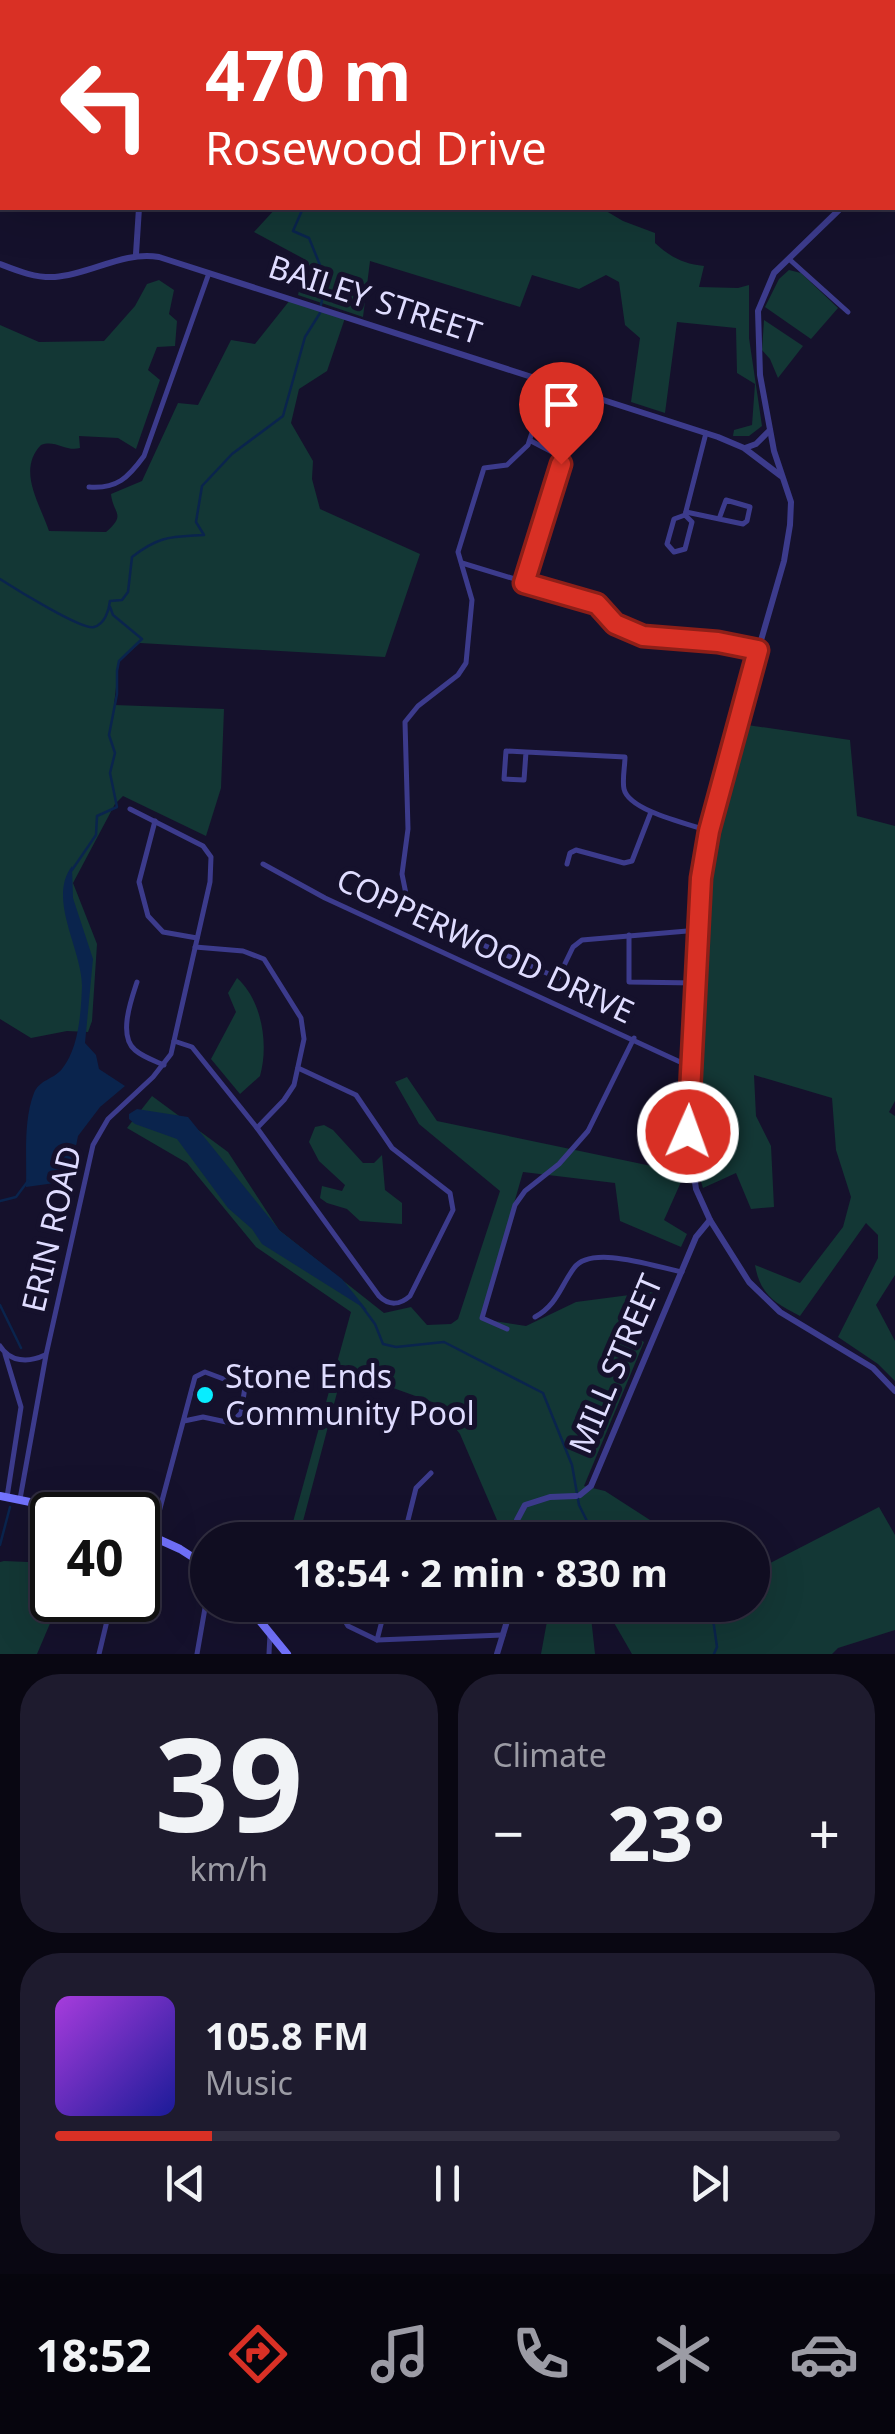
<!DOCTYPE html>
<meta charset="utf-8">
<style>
:root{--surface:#100d21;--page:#1e1b2e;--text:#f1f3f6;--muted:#9c9ca5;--line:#302d3f;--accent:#d93025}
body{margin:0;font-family:"Noto Sans",sans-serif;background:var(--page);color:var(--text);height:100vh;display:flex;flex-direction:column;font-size:38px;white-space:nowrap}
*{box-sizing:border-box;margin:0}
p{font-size:32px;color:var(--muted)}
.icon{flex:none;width:55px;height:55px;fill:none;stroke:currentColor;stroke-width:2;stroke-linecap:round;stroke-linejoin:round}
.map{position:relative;height:1654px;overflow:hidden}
.sheet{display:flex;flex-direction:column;gap:20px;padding:20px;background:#090712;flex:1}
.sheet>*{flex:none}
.hud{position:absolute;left:0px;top:0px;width:895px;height:210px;box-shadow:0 10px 40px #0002,0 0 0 2px var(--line);background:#d93025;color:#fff;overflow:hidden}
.speed{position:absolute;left:30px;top:1492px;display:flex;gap:20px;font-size:50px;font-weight:700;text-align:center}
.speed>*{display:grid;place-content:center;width:130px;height:130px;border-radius:50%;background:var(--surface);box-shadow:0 10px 40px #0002,0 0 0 2px var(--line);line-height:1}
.speed .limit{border:5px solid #111;border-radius:15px;background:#fff;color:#111}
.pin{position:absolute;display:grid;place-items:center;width:85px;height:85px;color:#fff;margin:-102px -42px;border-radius:50% 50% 50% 0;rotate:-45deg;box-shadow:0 0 10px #0007}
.pin .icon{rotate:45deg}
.me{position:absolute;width:110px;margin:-55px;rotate:2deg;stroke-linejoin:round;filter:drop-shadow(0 0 8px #0008)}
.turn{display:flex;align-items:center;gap:35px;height:210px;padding:0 40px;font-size:45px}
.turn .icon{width:130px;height:130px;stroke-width:2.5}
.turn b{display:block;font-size:70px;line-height:85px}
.big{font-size:75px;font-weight:700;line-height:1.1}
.sheet .tile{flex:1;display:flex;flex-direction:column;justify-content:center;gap:15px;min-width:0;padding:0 35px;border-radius:40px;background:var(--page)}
.sheet .dial{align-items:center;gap:0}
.dial b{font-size:130px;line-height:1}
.song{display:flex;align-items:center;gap:30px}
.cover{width:120px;height:120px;border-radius:15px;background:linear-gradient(135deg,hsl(280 70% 55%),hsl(240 70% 35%))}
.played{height:10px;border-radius:5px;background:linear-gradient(90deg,var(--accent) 20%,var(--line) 20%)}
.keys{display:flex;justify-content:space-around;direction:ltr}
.heat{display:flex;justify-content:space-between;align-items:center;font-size:55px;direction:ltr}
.sheet .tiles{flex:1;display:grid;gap:20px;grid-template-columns:1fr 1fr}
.tile:last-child{grid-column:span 2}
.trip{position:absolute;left:190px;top:1522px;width:580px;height:100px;border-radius:50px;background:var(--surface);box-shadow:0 10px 40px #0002,0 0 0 2px var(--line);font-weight:700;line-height:100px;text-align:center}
.dock{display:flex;height:160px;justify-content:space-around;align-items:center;background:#06050d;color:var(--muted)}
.dock .icon{width:70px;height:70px}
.dock .current{color:var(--accent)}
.dock b{font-size:45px;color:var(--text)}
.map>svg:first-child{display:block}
</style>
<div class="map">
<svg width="895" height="1654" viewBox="0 0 895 1654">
<rect width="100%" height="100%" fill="#15112c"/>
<g fill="#133735">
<path d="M276,208H601L623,221L655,233V243C670,257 684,264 704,266L699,287L738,288L749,285V338L762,426L749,436H733L734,430L752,425L755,384L737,373L736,328L677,322L665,413L631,402L640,338L625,325L619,282L606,275L579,289L532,275L520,307L370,261L363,317L298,295L306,260L254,232Z"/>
<path d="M789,270L801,273L838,308L811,339L765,307L779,279Z"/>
<path d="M159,280L174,290L169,314L177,321L175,346L157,347L148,370L160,380L136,449L118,438L79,436L80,448C66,452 55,439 41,445C17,470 39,502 49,531L106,532C127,514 113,514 111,494L142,481L178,403L198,405L231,340L255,344L290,300L345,318L327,371L299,389L291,423L313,461L312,479L320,509L420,554L385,657L140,643L119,661L114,705L224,709L221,788L206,836L123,796L115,804L73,883L97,944L92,1021L88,1032L67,1031L31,1038L0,1019V325L39,342L104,341L135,306L147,284Z"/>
<path d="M764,320L803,346L778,378L770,359L762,350Z"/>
<path d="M734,723L850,740L857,816L895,826V1101L889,1112L895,1116V1275L876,1305L895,1341V1381L878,1364L838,1337L878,1258V1235L866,1223L800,1316C774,1303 760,1294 755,1265L800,1283L843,1227L851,1197L836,1150L832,1098L754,1075L756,1116L771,1146L774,1207L751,1209L736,1173L703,1188L685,1130L710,876Z"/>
<path d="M237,978C262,1000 269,1045 260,1076L240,1094L211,1059L236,1012L228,993Z"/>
<path d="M407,1077L437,1121L685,1173L664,1220L687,1234L681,1247L620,1221L615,1183L523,1172L481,1319L526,1326L576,1302L660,1291L653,1311L635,1309L620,1330L644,1342L584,1486L605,1491L681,1540H521L497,1520L460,1434L435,1403L343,1370L298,1540H288L351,1312L256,1247L187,1163L127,1128L152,1096L228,1152L279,1230L384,1313L411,1307L427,1325L451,1324L458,1319L500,1191L419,1124L395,1082Z"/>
<path d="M324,1125L333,1130L363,1163H374L382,1155L385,1190L402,1203V1224L360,1221L347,1209L327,1203L320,1198L322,1186L342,1191L345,1185L319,1161L309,1142L315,1127Z"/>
<path d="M879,1507L895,1535V1630L838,1648L832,1654H632L613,1621L591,1617L595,1654H541L550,1605H752L753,1572Z"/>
<path d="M4,1561L52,1563V1600H60L37,1654H0V1562Z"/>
</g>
<g fill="#0a244d">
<path d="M72,866L73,898L93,959L85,1043L96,1055L99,1069L125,1086L100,1107L78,1136L69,1181L26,1187C27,1158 23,1121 34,1093C39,1080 54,1079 62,1069C79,1048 81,1012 82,986C82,949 47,899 72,866Z"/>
<path d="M137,1109L188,1117L280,1231L342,1279L367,1310L262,1244L252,1229L228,1208L177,1139L135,1124L129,1119V1114Z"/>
</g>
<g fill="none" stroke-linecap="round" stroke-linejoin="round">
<g stroke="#0a244d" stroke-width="2.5">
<path d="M313,2L315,0"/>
<path d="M303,208L293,231L309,238L326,280L321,305"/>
<path d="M0,579C14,588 83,631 94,627C105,624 109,610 110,601L122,600L128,592L132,557C160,535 172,537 204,535L196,522L202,486L232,454L283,416L305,337L320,313"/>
<path d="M72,870L96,835L97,816L117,807L110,773L115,753L109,735L117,694V671L119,661L142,639L113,615L110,607"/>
<path d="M0,1201L16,1197L28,1181"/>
<path d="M0,1305L21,1348"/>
<path d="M361,1305L375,1324L383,1344L396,1347L444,1342L543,1393L572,1465L579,1505L588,1523V1540"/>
<path d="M0,1545L10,1507"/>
<path d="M698,1605L712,1612L717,1647L714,1654"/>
</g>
<g stroke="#3c3b8c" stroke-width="5">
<path d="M892,201L895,203"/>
<path d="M789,259L848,312"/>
<path d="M548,383L528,445L507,465L484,468L458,552L472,600L466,663L458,675L418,706L405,722L408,829L402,874L408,904L422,918L558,978L573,947L582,940L699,930"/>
<path d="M89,487C117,489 128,478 144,456L209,273"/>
<path d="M686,512L743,524L747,521L750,507L726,500L719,519"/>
<path d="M685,515L692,522L685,549L674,552L667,544L674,519L685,515L706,433"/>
<path d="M462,563L597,604L615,624L643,636L718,642L758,650"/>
<path d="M524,583L561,463L556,454L531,441"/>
<path d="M526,752L506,751L504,779L524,780L526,752L625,757C625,766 622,780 624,789C629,811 689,824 709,831"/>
<path d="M155,821L139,882L148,916L163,932L197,938"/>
<path d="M263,864L325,898L691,1067"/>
<path d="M567,864L570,853L576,850L624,863L632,861L651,812"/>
<path d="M629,935V982L696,983"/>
<path d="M195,947L243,951L264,959L301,1018L304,1039L294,1085L284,1100L257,1128"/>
<path d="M137,982C131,1000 118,1036 135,1050C143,1057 155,1061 164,1065"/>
<path d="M174,1041L192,1047L257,1128L379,1296C389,1306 400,1305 410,1296L453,1210L450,1193L392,1148L356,1095L298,1068"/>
<path d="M535,1317C557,1305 560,1287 574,1268C591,1244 656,1267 682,1272"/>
<path d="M507,1329L482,1318L515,1205L525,1191L559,1164L588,1131L634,1038"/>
<path d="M0,1346C10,1362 28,1363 45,1355"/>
<path d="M5,1354L21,1407L7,1497"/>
<path d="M20,1499L46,1355L93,1145L108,1119L153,1077L171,1054L210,882L211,857L203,846L130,809"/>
<path d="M149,1535L159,1512L195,1377L205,1372L245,1387L241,1413L231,1423L203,1417L184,1421"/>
<path d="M403,1540L416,1488L431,1473"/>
<path d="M335,1605L348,1626L377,1640L503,1635"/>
<path d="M377,1640L386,1605"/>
<path d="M99,1654L112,1600"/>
<path d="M197,1654L208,1591"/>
<path d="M269,1654L270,1633"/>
</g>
<g stroke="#3c3b8c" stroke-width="6">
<path d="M147,0V2"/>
<path d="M892,142L895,140"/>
<path d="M841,208L774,273L758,311L760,375L774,451L791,502L790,525L784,561L733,737L703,866L688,1133L696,1189L710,1220L749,1282L780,1312L873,1368L895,1391"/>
<path d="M136,254L139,208"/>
<path d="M0,264C18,271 35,278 55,277C92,274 122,251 159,257L718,437L744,448L781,476"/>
<path d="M745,448L756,444L770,430"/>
<path d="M580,1495L591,1486L696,1237L710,1220"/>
<path d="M517,1540V1520L525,1505L550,1497L576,1496"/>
<path d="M497,1654L512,1605"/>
</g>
<g stroke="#7373ff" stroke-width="8">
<path d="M0,1496L94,1515"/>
<path d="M138,1530L180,1549L208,1567"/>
<path d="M247,1605L287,1654"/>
</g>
</g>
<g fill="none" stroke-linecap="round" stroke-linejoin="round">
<g stroke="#8d1f18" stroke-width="25">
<path id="route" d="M561,464L524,583L597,604L615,624L643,636L718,642L758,650L709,831L701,878L688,1132"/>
</g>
<use href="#route" stroke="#d93025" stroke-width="18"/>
</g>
<circle fill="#08edff" stroke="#15112c" stroke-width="4" cx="205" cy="1395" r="10"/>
<g text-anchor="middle" stroke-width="10" stroke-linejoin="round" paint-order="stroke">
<g font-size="32" fill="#dfdcff" stroke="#15112c">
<text transform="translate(375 300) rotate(18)" y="11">BAILEY STREET</text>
<text transform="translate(485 946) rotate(25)" y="11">COPPERWOOD DRIVE</text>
<text transform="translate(52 1229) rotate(-77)" y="11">ERIN ROAD</text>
<text transform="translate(616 1364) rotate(-67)" y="11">MILL STREET</text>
</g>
<g font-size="32" fill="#dfdcff" stroke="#15112c" text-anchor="start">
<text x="225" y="1388">Stone Ends<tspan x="225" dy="37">Community Pool</tspan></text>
</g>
</g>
</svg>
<div class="speed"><div class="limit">40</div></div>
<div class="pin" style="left:561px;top:464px;background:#d93025"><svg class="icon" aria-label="arrive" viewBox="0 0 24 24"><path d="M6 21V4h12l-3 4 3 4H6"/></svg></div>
<svg class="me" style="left:688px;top:1132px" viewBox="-20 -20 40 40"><circle r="17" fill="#d93025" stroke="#fff" stroke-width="3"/><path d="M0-11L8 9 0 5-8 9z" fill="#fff"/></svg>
<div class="trip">18:54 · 2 min · 830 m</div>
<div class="hud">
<div class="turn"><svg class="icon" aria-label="left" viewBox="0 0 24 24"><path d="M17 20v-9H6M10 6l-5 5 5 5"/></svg><div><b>470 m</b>Rosewood Drive</div></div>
</div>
</div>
<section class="sheet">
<div class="tiles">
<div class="tile dial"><b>39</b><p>km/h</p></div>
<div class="tile"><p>Climate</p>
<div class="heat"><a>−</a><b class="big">23°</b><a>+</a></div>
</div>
<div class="tile">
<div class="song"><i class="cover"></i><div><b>105.8 FM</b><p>Music</p></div></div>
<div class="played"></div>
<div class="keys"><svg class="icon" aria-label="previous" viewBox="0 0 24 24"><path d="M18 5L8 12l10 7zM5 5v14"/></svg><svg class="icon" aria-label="pause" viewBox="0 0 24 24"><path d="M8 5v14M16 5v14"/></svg><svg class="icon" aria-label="next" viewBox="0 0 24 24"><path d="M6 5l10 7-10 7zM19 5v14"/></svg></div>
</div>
</div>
</section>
<nav class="dock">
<b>18:52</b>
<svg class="icon current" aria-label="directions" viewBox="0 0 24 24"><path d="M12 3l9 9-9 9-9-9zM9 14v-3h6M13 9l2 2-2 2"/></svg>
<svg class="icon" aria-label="music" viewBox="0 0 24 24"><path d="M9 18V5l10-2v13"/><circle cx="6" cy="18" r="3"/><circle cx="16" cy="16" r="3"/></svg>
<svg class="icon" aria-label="phone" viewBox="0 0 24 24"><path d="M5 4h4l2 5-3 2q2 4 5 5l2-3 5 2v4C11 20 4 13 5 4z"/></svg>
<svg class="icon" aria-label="climate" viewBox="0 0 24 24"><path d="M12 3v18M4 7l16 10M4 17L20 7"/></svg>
<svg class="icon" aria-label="car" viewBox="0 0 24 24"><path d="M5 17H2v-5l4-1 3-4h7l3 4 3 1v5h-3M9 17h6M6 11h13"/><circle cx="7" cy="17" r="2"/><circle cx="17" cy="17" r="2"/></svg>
</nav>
